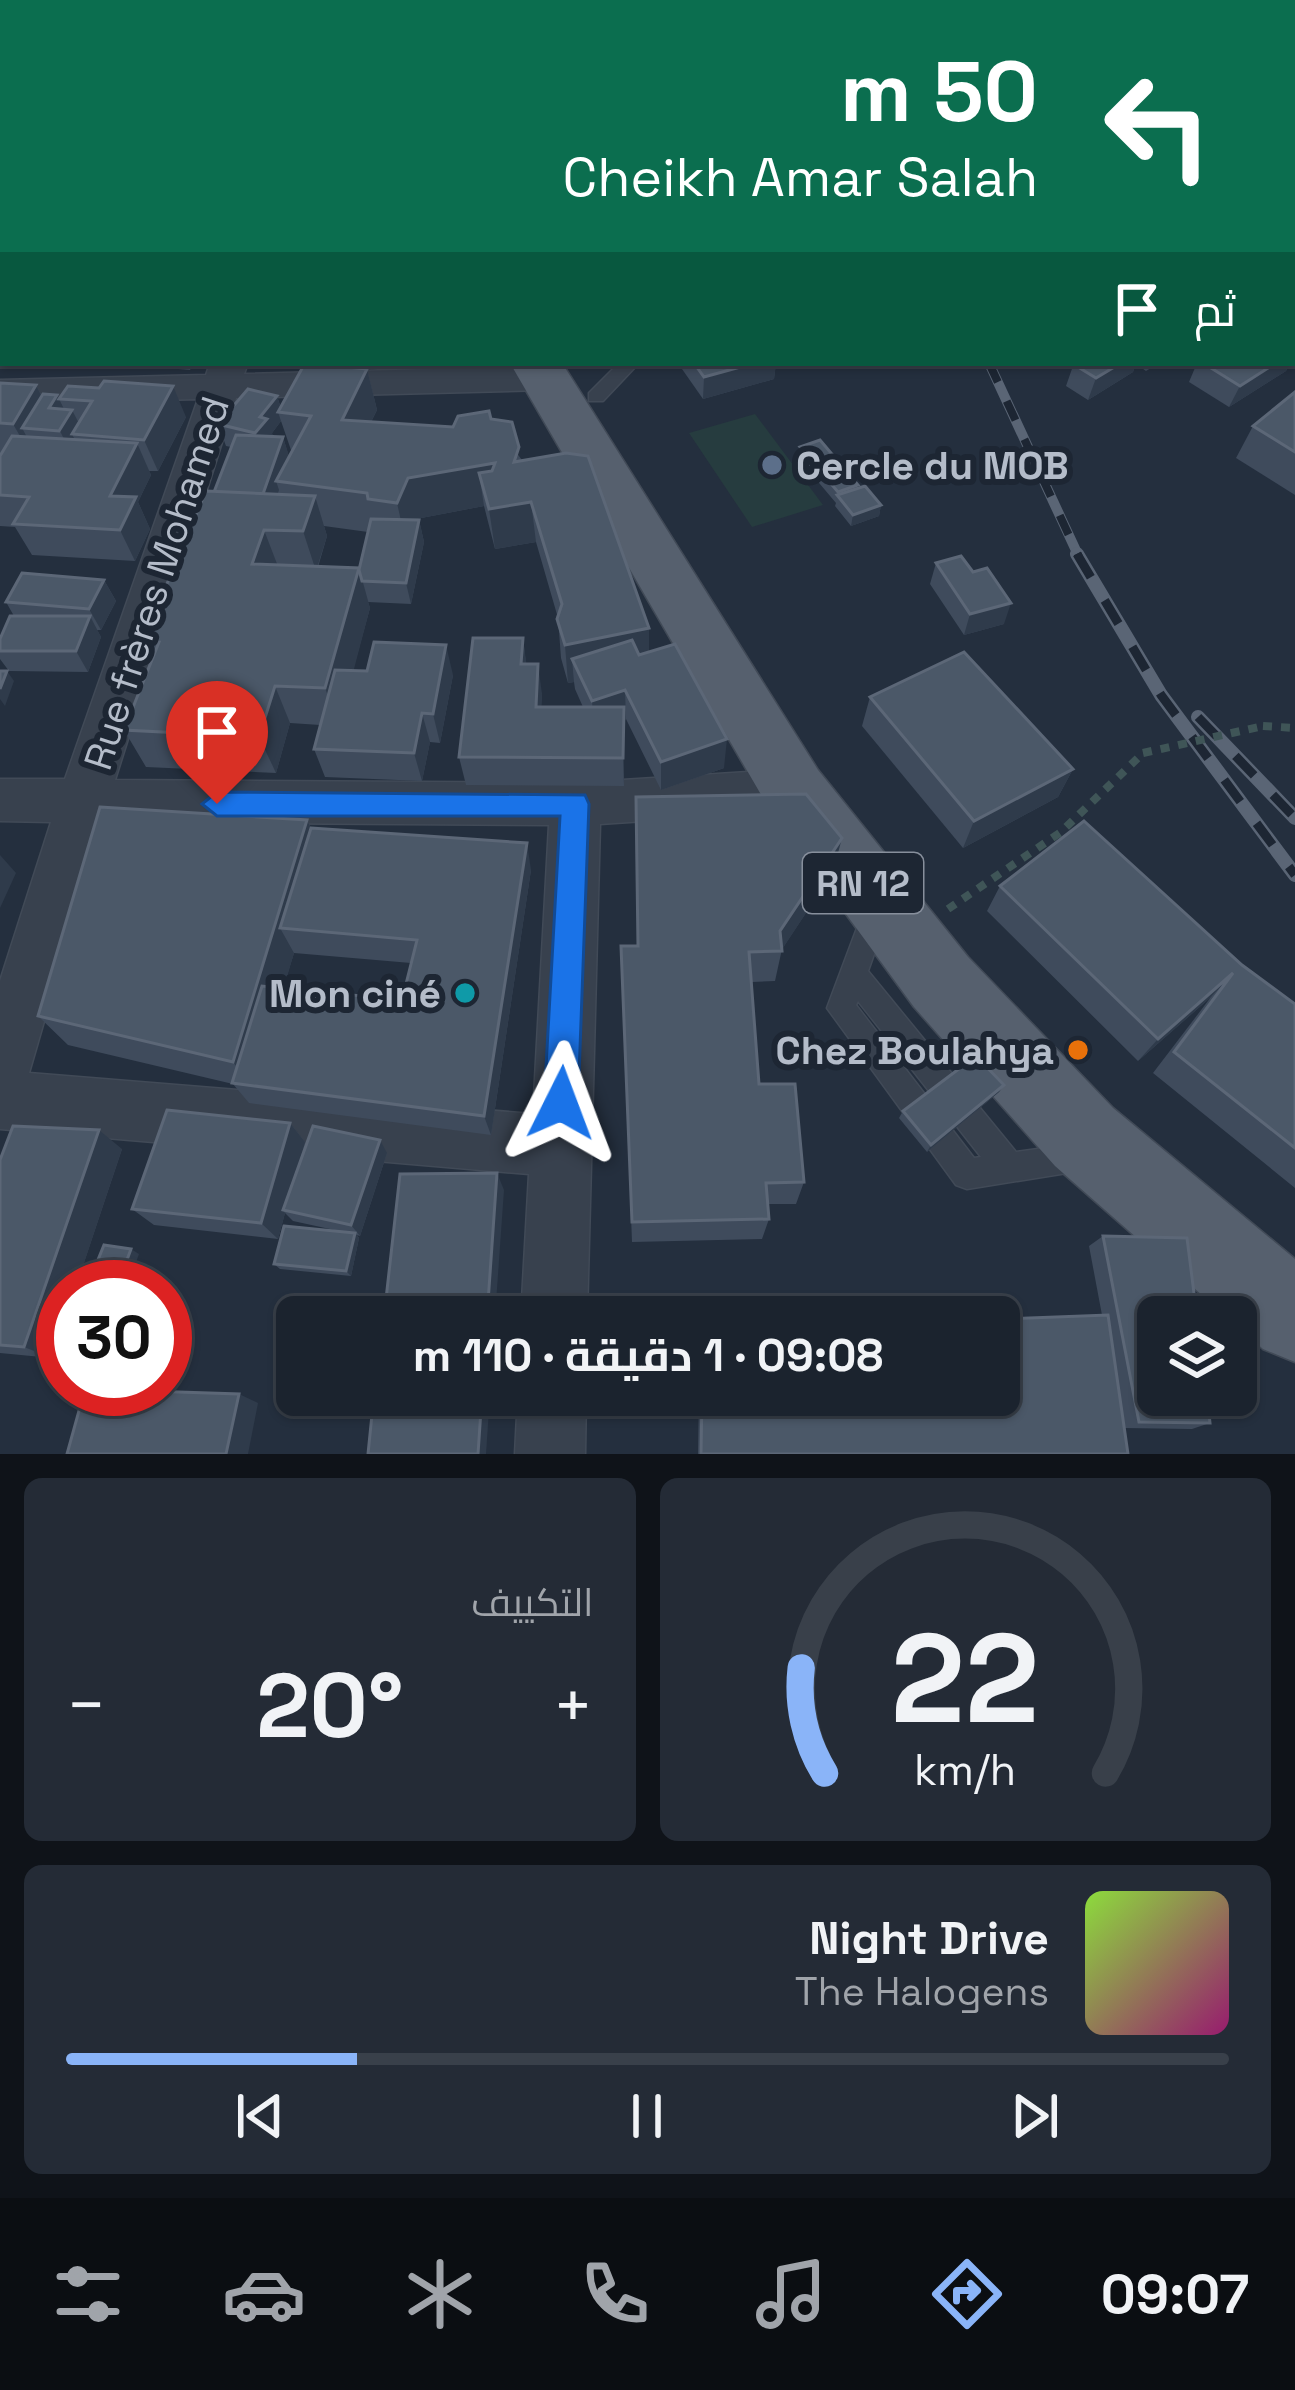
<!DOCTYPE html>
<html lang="ar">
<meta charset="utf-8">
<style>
:root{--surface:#1b232e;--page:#242b36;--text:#f1f3f6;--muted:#a0a4aa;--line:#39404a;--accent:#8ab4f8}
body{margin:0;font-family:"Space Grotesk",Cairo,sans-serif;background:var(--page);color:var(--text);direction:rtl;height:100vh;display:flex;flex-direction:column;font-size:45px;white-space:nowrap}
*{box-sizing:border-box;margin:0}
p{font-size:39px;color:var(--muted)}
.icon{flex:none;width:66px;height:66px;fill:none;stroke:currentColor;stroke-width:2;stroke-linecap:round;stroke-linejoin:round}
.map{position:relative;height:1454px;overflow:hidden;direction:ltr}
.panel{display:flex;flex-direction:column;gap:24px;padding:24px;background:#0f1319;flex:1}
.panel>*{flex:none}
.top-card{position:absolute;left:0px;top:0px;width:1296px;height:366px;box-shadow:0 3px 9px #0004,0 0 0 3px var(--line);direction:rtl;background:#0b6e4f;color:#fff;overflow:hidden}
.fabs{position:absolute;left:1137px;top:1296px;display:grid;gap:24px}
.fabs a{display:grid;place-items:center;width:120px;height:120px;border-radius:18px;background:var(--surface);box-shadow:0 3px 9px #0004,0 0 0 3px var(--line);font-size:60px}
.speed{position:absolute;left:36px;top:1260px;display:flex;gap:24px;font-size:60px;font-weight:700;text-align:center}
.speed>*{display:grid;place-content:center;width:156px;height:156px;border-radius:50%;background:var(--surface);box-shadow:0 3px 9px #0004,0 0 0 3px var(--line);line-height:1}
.speed .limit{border:18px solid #d22;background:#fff;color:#111}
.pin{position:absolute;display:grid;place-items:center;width:102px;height:102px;color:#fff;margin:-123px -51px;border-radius:50% 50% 50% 0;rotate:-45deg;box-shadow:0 0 12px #0007}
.pin .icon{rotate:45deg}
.me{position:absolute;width:132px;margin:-66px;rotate:3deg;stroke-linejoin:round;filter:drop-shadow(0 0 9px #0008)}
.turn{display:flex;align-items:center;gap:42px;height:252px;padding:0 60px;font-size:54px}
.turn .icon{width:156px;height:156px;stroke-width:2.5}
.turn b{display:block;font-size:84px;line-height:102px}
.then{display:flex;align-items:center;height:114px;padding:0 60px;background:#0003;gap:24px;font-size:45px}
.big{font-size:90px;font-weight:700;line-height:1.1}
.panel .tile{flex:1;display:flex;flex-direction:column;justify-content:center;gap:18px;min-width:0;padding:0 42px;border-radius:18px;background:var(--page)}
.panel .dial{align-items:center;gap:0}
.dial svg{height:312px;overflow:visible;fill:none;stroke:var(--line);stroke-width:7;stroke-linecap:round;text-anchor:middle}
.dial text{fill:var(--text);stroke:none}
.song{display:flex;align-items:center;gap:36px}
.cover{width:144px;height:144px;border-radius:18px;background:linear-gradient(135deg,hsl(90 70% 55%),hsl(320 70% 35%))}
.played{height:12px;border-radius:6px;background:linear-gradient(90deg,var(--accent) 25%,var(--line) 25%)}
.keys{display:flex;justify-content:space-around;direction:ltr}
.heat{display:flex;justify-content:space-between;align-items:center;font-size:66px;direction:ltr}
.panel .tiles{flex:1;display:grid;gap:24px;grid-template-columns:1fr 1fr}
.tile:last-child{grid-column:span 2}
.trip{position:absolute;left:276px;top:1296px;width:744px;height:120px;border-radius:18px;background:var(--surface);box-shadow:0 3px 9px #0004,0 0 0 3px var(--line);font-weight:700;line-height:120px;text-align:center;direction:rtl}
.menu{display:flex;height:192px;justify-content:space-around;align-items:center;background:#0b0e12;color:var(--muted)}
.menu .icon{width:84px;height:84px}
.menu .current{color:var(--accent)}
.menu b{font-size:54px;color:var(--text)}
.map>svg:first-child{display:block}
</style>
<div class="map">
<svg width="1295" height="1454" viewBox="0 0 1295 1454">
<rect width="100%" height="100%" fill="#242f3e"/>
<path fill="#263c3f" d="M755,414L823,505L752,527L689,433Z"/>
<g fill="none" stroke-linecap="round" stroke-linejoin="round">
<g stroke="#414a57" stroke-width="3">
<g id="service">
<path d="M1089,0H1103L1104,3H1090Z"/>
<path d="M619,363H639L603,401H589V393Z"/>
<path d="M876,900L885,903L889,912L868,971L1016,1152L1081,1143L1092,1147L1096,1158L1092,1169L967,1189L956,1185L827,1008L863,912L867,903ZM858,1001L981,1157L974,1158L856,1005Z"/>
</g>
</g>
<g stroke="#414a57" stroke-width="3">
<g id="minor">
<path d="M1212,0H1238L1239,3H1213Z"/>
<rect x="0" y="35" width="3" height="16"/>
<rect x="1293" y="133" width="2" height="21"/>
<rect x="0" y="144" width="3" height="18"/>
<path d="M210,363H248L244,374L545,366L564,378L545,390L236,398L115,780L575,783L794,769L812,775L819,790L812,805L794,811L600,824L587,1317H521L529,1174L0,1129V981L51,822L0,821V779H65L198,399L0,404V380L206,375ZM102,822L549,825L533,1114L29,1073Z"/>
<path d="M518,1395H586L585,1454H515Z"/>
</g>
</g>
<g stroke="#414a57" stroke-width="3">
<g id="secondary">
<path d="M250,0H289L291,3H252Z"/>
<path d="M0,96H3L0,125Z"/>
</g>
</g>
<g stroke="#414a57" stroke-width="3">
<path id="primary" d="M510,363H562L818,770L968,957L1113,1108L1295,1259V1362L1263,1349L1236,1325V1317H1227L1055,1166L914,1007L770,810Z"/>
</g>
<g stroke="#3f5557" stroke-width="8" stroke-dasharray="9 9" stroke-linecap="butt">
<path d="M1263,726L1295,728"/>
<path d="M948,909L1061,832L1143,753"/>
</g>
<use href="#service" fill="#38414e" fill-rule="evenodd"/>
<use href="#minor" fill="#38414e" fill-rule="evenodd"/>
<use href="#secondary" fill="#465061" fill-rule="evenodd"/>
<use href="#primary" fill="#56606e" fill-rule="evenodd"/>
<g stroke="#5a6575" stroke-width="10">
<path id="rail-far1" d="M989,363L1079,557"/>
</g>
<g stroke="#5a6575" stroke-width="14">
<g id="rail">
<path d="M1077,554L1161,695L1295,875"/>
<path d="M1198,717L1295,818"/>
</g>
</g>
<use href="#rail-far1" stroke="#1d2633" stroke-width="8" stroke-dasharray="21" stroke-linecap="butt"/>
<use href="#rail" stroke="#1d2633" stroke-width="9" stroke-dasharray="27" stroke-linecap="butt"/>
<path stroke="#3f5557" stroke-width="8" stroke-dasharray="9 9" stroke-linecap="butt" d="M1143,753L1263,726"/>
</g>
<g fill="#3f4b5c" fill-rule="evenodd">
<path d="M0,0H38L36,3H3V39H0Z"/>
<path d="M128,0H215L216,3H133Z"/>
<path d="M333,0H406V3H338Z"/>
<path d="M423,0H555V3H425Z"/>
<path d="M1254,0H1295V68L1293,65V3H1256Z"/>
<path d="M1295,169V340L1293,341V170Z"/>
<path d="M0,323H3V363H18L17,365L0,366Z"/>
<path d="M107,363H194L190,370Z"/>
<path d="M682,363H776L774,379L703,399L682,369Z"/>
<path d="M1074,363H1159L1146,371L1136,364L1133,372L1088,400L1066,386Z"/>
<path d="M1197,363H1290L1286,371L1229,407L1189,382Z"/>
<path d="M367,369L377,410L371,422L453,427L491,419L649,628V652L724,768L661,790L626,719L624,720V786L466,785L459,757L523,638L526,664L542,694L541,707H583L575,689L574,682L568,683L561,658L558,618L536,542L495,549L484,506L416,519L419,520L424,542L411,604L368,602L370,608L353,670L453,675L440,743L430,742L422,781L325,777L314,749L320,725L290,723L276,773L146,767L124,730L152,659L143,641L214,492L231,447L226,446L218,424L277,396L281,408ZM281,421L292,453L289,457L283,437H273L272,433ZM324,526L368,532L359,568L318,567L327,536Z"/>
<path d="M0,383L36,385L42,396L63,409L59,399L68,386L186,417L158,471H149L151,475L138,502L150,529L135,561L32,555L15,527L0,526Z"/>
<path d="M1295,392V495L1236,458L1253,426Z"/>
<path d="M800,447L881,505L879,516L851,526L835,506L836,503L798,458Z"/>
<path d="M936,563L973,572L1004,624L964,635L930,584Z"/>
<path d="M104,580L116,601L101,630H97L101,637L88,672L9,671L0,659V639L14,616L6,602Z"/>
<path d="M870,697L1073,769L1058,797L963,848L862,726Z"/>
<path d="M307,820L311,828L531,870L491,1135L249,1103L233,1084L68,1045L38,1016ZM294,953L411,963L402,1000L283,988Z"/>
<path d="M833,872L782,949L775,981L752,982L759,1084L804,1182L796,1204H768L769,1219L762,1239L632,1242L621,946H638Z"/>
<path d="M1000,886L1242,965L1295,1004V1188L1153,1073L1211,997L1138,1061L987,911Z"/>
<path d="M1004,1085L999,1092L927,1152L899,1118L903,1111Z"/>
<path d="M290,1123L305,1142L296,1173L387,1153L360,1236L357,1235L359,1238L351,1276L280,1269L274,1264L339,1231L293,1221L285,1213L278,1239L154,1225L132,1209Z"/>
<path d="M122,1149L52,1358L0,1353V1160Z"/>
<path d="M1103,1236L1210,1423L1192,1429L1124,1428L1128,1454H698L699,1395H999L1102,1315L1089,1246Z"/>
</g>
<g fill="#2f3b4b">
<path d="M15,0H38L36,3H13Z"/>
<path d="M155,0H215L216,3H155Z"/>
<rect x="363" y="0" width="43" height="3"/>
<path d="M442,0H501L502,2L442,3Z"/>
<rect x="520" y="0" width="35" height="3"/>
<path d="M755,363H776L774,379L703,399L704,377Z"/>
<path d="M1121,363H1136L1133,372L1088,400L1096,378Z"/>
<path d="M1276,363H1290L1286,371L1229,407L1240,386Z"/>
<path d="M367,369L377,410L352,460L342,420Z"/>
<path d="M36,385L52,417L22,428L34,450L31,455L13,424Z"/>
<path d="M173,386L186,417L158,471L144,440Z"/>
<path d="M57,395L68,417L72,410L85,435L72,434L81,453L75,462L49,408Z"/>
<path d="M277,396L282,412H278L281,421L272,433L274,440L263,455L255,433L260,417Z"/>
<path d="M283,437L290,459L276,481L279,490L265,531L257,509Z"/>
<path d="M137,443L151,475L138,502L150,529L135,561L120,530L110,496Z"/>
<path d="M495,463L501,503L479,473L484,506L416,519L406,543L397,503L408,478Z"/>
<path d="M315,496L327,536L316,571L303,531Z"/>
<path d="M531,502L536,542L495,549L489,509Z"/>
<path d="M881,505L879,516L851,526L853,515Z"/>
<path d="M419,520L424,542L411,604L406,583Z"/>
<path d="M264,530L279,569L252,564Z"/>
<path d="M359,568L370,608L339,726L325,688Z"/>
<path d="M104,580L116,601L101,630L89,609Z"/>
<path d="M1011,603L1004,624L964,635L970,614Z"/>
<path d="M90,616L101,637L88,672L76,651Z"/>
<path d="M649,628V666L572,659L574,682L568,683L565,645Z"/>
<path d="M523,638L527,668L521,664Z"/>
<path d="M446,645L453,675L440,743L433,714Z"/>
<path d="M538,664L542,694L540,736L536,707Z"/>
<path d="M7,671L14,681L5,706L0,699V689Z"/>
<path d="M275,686L290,723L276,773L259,737Z"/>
<path d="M625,690L626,719L624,720V786L623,758L594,730L592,701Z"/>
<path d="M422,713L430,742L422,781L414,753Z"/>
<path d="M727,739L724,768L661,790V762Z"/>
<path d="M1073,769L1058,797L963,848L974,821Z"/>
<path d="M307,820L323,854L280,928L294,953L255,1086L251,1085L233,1062Z"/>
<path d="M842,838L833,872L781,951L780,931Z"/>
<path d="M527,843L531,870L491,1135L484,1116Z"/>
<path d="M0,855L16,873L0,908Z"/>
<path d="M1233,973L1211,997L1138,1061L1158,1039Z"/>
<path d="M1004,1085L999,1092L927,1152L931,1145Z"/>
<path d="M290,1123L305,1142L286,1211L283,1210L285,1213L278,1239L261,1223Z"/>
<path d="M99,1130L122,1149L76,1287H63V1325L52,1358L24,1347Z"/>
<path d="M380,1140L387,1153L360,1236L351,1225Z"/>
<path d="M497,1173L504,1190L495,1317H487Z"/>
<path d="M355,1233L359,1238L351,1276L346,1271Z"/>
<path d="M131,1249L139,1254L127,1287H117Z"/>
<path d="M239,1394L258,1403L248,1454H226Z"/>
<path d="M482,1395H490L486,1454H478Z"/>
</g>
<g fill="#4b5868" stroke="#5c6777" stroke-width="3">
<path d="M0,0H15L13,3H3V16L1,18Z"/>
<path d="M701,0H738L740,3H703Z"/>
<path d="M1058,0H1092L1093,3H1059Z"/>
<path d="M1164,0H1194L1196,3L1165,2Z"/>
<path d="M1295,169V218L1293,217V170Z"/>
<path d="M1293,278L1295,279V317L1293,316Z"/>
<path d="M0,323H3V343L0,344Z"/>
<path d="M305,363L367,369L342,420L453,427L458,416L489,411L491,419L512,422L519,447L514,462L566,453L588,456L649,628L565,645L557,619L562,604L531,502L489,509L479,473L492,471L495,463L408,478L397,503L368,499L367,493L276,481L311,416L278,412Z"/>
<path d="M694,363H755L704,377Z"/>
<path d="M1075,363H1121L1096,378L1073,364Z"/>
<path d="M1203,363H1276L1240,386Z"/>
<path d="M104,381L173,386L144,440L72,434L92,401L59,399L68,386L99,388Z"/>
<path d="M0,383L36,385L13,424L0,423Z"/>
<path d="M248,389L277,396L260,417L267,419L255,433L218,424Z"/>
<path d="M1295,392V452L1253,426Z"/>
<path d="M43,394L57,395L49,408L72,410L59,431L22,428Z"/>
<path d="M236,435L283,437L263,494L214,492Z"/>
<path d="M12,436L137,443L110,496L136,497L120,530L13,524L29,497L0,495V456Z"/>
<path d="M820,440L858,485L838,492L800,447Z"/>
<path d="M865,486L881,505L853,515L837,495Z"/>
<path d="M206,491L315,496L303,531L264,530L252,564L359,568L325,688L275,686L259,737L124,730L159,642L143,641Z"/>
<path d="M371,519L419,520L406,583L362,581L359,570Z"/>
<path d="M961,556L973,572L987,568L1011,603L970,614L936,563Z"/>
<path d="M22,573L104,580L89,609L6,602Z"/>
<path d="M10,616H90L76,651H0V639Z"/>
<path d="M473,638H523L521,664H538L536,707H624L623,758L459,757Z"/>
<path d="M632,640L639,655L675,644L727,739L661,762L625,690L592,701L572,659Z"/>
<path d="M374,642L446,645L433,714L422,713L414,753L314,749L335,670L367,671Z"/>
<path d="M964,652L1073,769L974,821L870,697Z"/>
<path d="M0,671H7L0,689Z"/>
<path d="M806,794L842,838L780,931L782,951L749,952L759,1084H795L804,1182L766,1183L769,1219L632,1222L621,946H638L636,797Z"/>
<path d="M100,807L307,820L233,1062L38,1016Z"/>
<path d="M1084,821L1242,965L1295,1004V1148L1174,1052L1233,973L1158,1039L1000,886Z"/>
<path d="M311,828L527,843L484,1116L232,1083L262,986L402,1000L417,940L280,928Z"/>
<path d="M976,1056L1004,1085L931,1145L903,1111Z"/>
<path d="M167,1110L290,1123L261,1223L132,1209Z"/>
<path d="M13,1126L99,1130L24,1347L0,1345V1160Z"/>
<path d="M313,1126L380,1140L351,1225L283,1210Z"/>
<path d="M497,1173L487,1317H384L400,1174Z"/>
<path d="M284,1226L355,1233L346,1271L274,1264Z"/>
<path d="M1103,1236L1187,1238L1197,1317H1158V1395H1207L1210,1423L1139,1422Z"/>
<path d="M104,1245L131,1249L117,1287H87Z"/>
<path d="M1108,1315L1128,1454H701L702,1395H999V1319Z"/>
<path d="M85,1389L239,1394L226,1454H67Z"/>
<path d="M374,1395H482L478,1454H368Z"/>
</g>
<path fill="#1a73e8" stroke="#114b97" stroke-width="3" d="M217,792L585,795L589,804L578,1103L573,1115L561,1120L549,1115L544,1103L560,816H217L202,804Z"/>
<circle fill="#5c6f8a" stroke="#1d2633" stroke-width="4.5" cx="772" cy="465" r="12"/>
<circle fill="#0f9aa8" stroke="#1d2633" stroke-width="4.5" cx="465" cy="993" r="12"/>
<circle fill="#e8710a" stroke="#1d2633" stroke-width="4.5" cx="1078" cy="1050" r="12"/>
<g text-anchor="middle" stroke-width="12" stroke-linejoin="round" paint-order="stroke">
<rect fill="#1d2633" stroke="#878f9c" stroke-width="3" x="803" y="853" width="120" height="60" rx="9"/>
<g font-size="36" font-weight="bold" fill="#b4bcc9">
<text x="863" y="896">RN 12</text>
</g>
<g font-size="39" font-weight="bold" fill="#b4bcc9" stroke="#1d2633" text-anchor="end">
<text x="796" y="479" text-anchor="start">Cercle du MOB</text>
<text x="441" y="1007">Mon ciné</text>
<text x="1054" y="1064">Chez Boulahya</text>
</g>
<g font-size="39" fill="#b4bcc9" stroke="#1d2633">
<text transform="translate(156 583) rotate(-72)" y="14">Rue frères Mohamed</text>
</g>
</g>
</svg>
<div class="fabs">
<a><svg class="icon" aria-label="layers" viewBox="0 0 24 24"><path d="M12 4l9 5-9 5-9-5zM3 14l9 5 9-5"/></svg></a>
</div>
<div class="speed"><div class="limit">30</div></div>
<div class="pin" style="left:217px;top:804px;background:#d93025"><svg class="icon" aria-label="arrive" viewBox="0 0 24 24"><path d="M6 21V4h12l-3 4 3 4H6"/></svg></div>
<svg class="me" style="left:561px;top:1103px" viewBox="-20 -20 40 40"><path d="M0-17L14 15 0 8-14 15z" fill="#1a73e8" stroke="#fff" stroke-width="4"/></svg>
<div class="trip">09:08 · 1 دقيقة · 110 m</div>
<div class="top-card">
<div class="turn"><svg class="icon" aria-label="left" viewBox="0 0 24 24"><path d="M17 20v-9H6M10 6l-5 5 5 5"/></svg><div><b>50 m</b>Cheikh Amar Salah</div></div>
<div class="then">ثم<svg class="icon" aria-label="arrive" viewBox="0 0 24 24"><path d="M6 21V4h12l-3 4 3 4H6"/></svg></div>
</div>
</div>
<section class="panel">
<div class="tiles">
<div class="tile dial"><svg viewBox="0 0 100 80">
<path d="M14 69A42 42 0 1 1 86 69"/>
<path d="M14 69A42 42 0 0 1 8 42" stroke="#8ab4f8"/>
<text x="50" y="56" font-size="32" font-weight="700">22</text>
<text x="50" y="72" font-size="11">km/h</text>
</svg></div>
<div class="tile"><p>التكييف</p>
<div class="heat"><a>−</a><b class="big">20°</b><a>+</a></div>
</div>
<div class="tile">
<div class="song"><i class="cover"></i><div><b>Night Drive</b><p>The Halogens</p></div></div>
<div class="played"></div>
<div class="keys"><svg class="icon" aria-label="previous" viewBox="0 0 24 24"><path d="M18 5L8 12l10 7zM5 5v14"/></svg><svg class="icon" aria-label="pause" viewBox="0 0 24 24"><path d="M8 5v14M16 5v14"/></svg><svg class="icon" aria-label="next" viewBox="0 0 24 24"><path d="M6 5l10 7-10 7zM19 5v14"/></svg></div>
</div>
</div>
</section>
<nav class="menu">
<b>09:07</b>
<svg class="icon current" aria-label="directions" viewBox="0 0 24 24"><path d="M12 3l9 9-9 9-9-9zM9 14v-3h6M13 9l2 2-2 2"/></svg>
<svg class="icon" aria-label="music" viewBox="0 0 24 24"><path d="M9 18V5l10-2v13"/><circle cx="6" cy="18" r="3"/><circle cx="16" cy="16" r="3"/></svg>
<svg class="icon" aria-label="phone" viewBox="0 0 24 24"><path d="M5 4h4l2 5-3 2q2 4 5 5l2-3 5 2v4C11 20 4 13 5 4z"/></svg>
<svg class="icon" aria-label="climate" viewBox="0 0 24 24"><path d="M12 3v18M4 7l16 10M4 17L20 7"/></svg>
<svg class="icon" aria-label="car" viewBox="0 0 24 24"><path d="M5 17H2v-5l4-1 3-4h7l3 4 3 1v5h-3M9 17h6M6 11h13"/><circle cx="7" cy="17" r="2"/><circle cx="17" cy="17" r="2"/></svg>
<svg class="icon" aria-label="filters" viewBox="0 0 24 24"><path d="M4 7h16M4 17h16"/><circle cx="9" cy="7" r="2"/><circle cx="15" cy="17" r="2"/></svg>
</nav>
